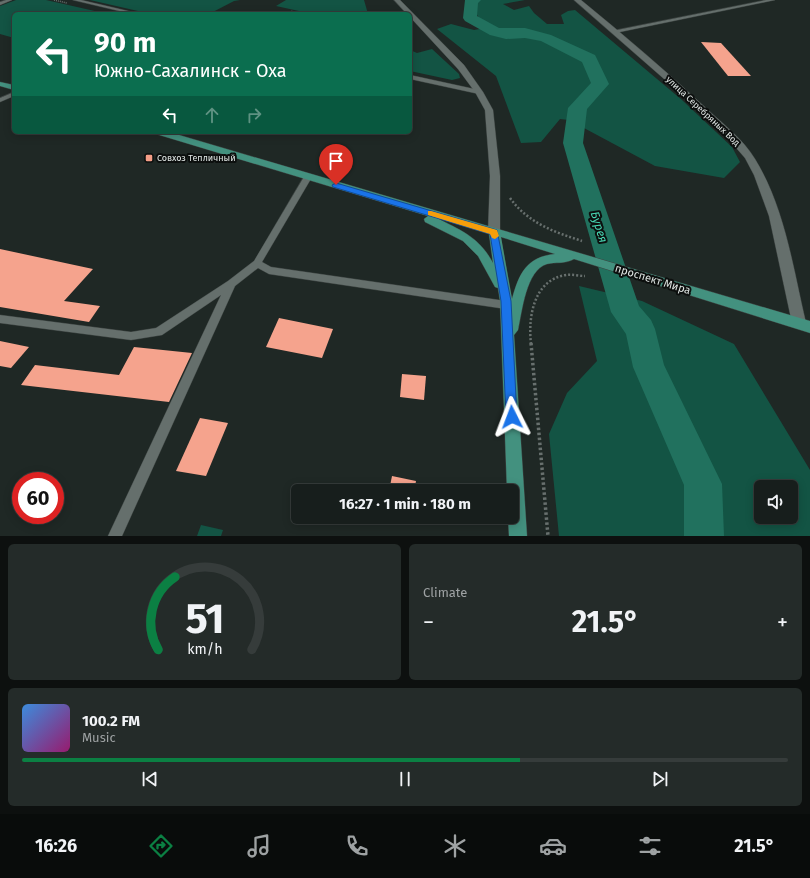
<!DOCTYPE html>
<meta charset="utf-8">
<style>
:root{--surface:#171e1c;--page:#242b29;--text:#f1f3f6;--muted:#9ea2a3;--line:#363c3b;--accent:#0b8043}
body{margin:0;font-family:"Fira Sans",sans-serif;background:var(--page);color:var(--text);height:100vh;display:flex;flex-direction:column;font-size:15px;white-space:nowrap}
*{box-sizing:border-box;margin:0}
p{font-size:13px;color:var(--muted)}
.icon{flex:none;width:22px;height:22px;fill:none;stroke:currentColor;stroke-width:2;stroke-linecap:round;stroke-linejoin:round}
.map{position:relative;height:536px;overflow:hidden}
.sheet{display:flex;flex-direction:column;gap:8px;padding:8px;background:#0d100f;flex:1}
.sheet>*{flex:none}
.top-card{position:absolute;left:12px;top:12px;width:400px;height:122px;border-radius:6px;box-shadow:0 2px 10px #0003,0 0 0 1px var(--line);background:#0b6e4f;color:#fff;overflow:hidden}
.fabs{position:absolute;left:754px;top:480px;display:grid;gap:8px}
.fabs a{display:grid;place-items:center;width:44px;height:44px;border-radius:6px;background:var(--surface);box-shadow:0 2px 10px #0003,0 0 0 1px var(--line);font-size:20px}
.speed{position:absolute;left:12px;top:472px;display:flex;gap:8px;font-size:20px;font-weight:700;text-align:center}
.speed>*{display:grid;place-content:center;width:52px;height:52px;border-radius:50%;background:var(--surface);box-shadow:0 2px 10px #0003,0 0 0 1px var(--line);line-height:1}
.speed .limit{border:6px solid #d22;background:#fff;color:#111}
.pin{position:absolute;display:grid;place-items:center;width:34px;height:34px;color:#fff;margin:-41px -17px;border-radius:50% 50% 50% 0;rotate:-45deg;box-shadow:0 0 4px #0007}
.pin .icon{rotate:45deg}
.me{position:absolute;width:44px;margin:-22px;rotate:357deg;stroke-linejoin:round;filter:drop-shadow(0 0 3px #0008)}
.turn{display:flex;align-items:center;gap:14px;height:84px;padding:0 16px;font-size:18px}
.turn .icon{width:52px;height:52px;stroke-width:2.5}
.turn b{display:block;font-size:28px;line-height:34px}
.lanes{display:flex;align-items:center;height:38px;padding:0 16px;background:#0003;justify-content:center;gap:20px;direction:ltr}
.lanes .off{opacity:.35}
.big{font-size:30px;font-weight:700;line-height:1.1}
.sheet .tile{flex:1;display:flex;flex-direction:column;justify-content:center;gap:6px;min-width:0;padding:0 14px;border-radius:6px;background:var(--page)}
.sheet .dial{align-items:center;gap:0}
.dial svg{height:104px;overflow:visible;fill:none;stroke:var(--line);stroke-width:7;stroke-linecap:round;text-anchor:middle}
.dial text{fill:var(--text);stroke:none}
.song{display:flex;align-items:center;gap:12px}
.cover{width:48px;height:48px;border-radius:6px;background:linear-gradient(135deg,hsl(210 70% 55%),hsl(320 70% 35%))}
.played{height:4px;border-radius:2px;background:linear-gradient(90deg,var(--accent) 65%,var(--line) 65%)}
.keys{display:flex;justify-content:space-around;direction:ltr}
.heat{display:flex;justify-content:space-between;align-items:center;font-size:22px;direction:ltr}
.sheet .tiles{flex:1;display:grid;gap:8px;grid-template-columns:1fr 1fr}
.tile:last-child{grid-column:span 2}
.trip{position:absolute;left:291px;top:484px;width:228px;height:40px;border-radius:6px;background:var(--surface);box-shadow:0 2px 10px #0003,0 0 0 1px var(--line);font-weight:700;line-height:40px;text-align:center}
.tab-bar{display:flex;height:64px;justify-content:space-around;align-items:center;background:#090c0b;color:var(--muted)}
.tab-bar .icon{width:28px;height:28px}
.tab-bar .current{color:var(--accent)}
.tab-bar b{font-size:18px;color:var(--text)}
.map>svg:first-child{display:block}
</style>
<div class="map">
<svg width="810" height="536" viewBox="0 0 810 536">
<rect width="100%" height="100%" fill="#1f2825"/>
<g fill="#135444" fill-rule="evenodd">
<path d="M16,0H46L108,14H14V38L0,34V6Z"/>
<path d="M90,0H240L234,1L209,14H151Z"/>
<path d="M286,0H364L368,14H307L308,13L276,6Z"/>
<path d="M468,0H525L503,4L514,10L529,6L534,13L547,24H564L561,15L568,11L575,10L682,100L732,147L740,162L724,178L655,166L569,120L560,119L541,142L521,143L496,76L437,29L451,24L474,30L485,28Z"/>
<path d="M432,49L459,74L460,78L452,80L410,71V50L417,53Z"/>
<path d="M579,286L642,301L734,344L810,470V536H559L549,434L567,393L597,361ZM761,487H791V517H761Z"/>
<path d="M201,525L223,530L221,536H197Z"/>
</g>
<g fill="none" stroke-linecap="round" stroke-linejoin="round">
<path fill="#21715e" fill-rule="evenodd" d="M465,0H481L478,3L477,16L499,28H525L551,35L595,55L597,59L609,84L587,109L583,143L639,306L651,320L655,329L664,365L722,484L724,536H684V485L633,367L626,334L611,312L563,143L568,108L591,83L582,62L541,41L525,38L506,39L490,35L465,21L463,18Z"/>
</g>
<g fill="#f5a38d">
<path d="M701,42L721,43L751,76H728Z"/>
<path d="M0,249L93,269L64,301L100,306L89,322L0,307Z"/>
<path d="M279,318L333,329L322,358L266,347Z"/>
<path d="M0,341L29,347L11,368L0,366Z"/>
<path d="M134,347L192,353L169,402L21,385L35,365L119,375Z"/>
<path d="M402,374L426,376L424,400L400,397Z"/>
<path d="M200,418L228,423L206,476L176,471Z"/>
<path d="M392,476L416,481L414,491H389Z"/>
</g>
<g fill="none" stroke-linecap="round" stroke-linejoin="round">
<g stroke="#3c4341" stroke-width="1">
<g id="service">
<path d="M6,0H12L0,5V2Z"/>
<path d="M73,0H81L141,14H132Z"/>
<path d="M766,0H775L615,33L612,31Z"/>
<path d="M292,11L294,12L292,14H287Z"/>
<path d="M410,75L479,90L482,92L479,94L410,79Z"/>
<path d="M14,92V96L0,102V98Z"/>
<path d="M305,175H311L312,177L262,262L271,267L506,301L509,302L511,305L509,308L506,309L269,274L258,268L235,286L122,536H108L221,295L162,335L131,340L0,323V315L131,332L156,328L228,281L254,261Z"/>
</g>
</g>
<g stroke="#3c4341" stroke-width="1">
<g id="minor">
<path d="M394,0H400L464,65L483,92L493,110L500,176V232L498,235H490L488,232L490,176L485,110L475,92L458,69L410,17V14H407Z"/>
<path d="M574,0H581C624,35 666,71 707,109C723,124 743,139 755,159C785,208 793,268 806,323L804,327L799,329L794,327L792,323L769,216L754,175L745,158L725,135L671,85Z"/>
</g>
</g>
<g stroke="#3c4341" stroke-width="1">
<g id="primary">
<path d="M0,82L14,85V90L0,86Z"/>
<path d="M155,132H169L810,321V333L574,259C566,264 555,262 547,264C526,270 522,312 518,330L514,335L527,536H509L508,517H512V491H507L500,301L498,288L495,287L478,256L463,241L425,222L424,219L428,216L156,134ZM437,218L489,234L493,263C479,237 462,231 437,218ZM501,237L555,254C526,257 519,274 512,299Z"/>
</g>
</g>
<path stroke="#68706e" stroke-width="1.5" stroke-dasharray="1 1" stroke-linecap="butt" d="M54,0L67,3"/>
<g stroke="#68706e" stroke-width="2.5" stroke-dasharray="2 2" stroke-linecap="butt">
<path d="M510,198C528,223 554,232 582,241"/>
<path d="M531,344C528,318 533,280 566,275C572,274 579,276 585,276"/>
</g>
<path stroke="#68706e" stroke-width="3.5" stroke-dasharray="2.5 2.5" stroke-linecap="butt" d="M531,343L548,536"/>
<use href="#service" fill="#656f6c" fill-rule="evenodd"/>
<use href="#minor" fill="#656f6c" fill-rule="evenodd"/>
<use href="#primary" fill="#43917f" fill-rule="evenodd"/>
</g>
<path fill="#1a73e8" stroke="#114b97" d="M336,183L497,230L511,301L517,417L516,421L512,423L508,421L506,417L501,301L490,234L333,187L332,185Z"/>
<path fill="#f59e0b" d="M428,211H431L497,230L499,236L495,239L492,238L490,234L428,215Z"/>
<rect fill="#f49e87" stroke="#0c0f0e" stroke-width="1.5" x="145" y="154" width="8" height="8" rx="2"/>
<g text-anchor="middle" stroke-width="4" stroke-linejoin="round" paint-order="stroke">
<g font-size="9" fill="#dfe5e3" stroke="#0c0f0e">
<text transform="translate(703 111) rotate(43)" y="3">улица Серебряных Вод</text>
</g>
<g font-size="9" fill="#dfe5e3" stroke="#0c0f0e" text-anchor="start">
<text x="157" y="161">Совхоз Тепличный</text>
</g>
<g font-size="11" fill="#dfe5e3" stroke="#0c0f0e">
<text transform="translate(653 279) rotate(17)" y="4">проспект Мира</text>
</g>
<g font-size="12" font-style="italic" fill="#49dab6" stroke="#0c0f0e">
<text transform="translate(599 227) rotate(73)" y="4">Бурея</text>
</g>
</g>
</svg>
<div class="fabs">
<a><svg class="icon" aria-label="sound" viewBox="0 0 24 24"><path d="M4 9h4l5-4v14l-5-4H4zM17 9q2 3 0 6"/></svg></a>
</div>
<div class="speed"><div class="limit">60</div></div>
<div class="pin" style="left:336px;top:185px;background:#d93025"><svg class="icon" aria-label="arrive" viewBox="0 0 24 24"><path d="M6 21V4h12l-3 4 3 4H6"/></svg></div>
<svg class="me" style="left:512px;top:417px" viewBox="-20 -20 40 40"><path d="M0-17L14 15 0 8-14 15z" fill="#1a73e8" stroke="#fff" stroke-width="4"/></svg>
<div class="trip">16:27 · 1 min · 180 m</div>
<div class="top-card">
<div class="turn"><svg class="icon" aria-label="left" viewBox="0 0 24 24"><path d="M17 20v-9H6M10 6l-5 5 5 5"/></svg><div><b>90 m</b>Южно-Сахалинск - Оха</div></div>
<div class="lanes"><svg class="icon" aria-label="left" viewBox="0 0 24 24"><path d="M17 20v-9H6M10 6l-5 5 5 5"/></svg><svg class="icon off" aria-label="ahead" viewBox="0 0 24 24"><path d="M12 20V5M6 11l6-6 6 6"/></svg><svg class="icon off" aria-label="right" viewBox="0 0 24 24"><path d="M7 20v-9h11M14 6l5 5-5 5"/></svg></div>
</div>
</div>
<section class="sheet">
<div class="tiles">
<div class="tile dial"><svg viewBox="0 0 100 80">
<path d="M14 69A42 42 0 1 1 86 69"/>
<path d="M14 69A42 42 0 0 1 27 13" stroke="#0b8043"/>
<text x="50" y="56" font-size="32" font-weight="700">51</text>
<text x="50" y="72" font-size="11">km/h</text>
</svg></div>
<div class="tile"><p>Climate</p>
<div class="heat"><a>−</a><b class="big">21.5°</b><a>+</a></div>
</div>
<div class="tile">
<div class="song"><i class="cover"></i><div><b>100.2 FM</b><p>Music</p></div></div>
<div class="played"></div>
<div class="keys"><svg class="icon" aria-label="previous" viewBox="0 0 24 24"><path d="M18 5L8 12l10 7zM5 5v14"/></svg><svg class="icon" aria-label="pause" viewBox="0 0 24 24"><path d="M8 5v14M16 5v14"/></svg><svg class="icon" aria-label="next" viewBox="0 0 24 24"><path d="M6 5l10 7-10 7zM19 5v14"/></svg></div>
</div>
</div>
</section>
<nav class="tab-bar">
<b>16:26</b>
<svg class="icon current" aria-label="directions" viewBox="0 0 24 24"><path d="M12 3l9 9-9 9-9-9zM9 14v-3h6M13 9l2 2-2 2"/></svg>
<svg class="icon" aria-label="music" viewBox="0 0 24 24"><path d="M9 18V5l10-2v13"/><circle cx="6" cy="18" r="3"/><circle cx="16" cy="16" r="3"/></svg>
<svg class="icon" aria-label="phone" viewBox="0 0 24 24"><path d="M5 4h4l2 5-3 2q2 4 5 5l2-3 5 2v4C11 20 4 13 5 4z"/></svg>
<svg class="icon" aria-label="climate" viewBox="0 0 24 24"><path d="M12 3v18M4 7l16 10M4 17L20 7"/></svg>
<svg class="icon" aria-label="car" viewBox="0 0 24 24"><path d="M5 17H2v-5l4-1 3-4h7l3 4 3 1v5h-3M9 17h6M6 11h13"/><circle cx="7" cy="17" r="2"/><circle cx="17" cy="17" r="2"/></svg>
<svg class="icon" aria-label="filters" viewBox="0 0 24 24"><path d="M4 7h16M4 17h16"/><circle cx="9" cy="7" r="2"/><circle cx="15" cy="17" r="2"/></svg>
<b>21.5°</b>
</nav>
